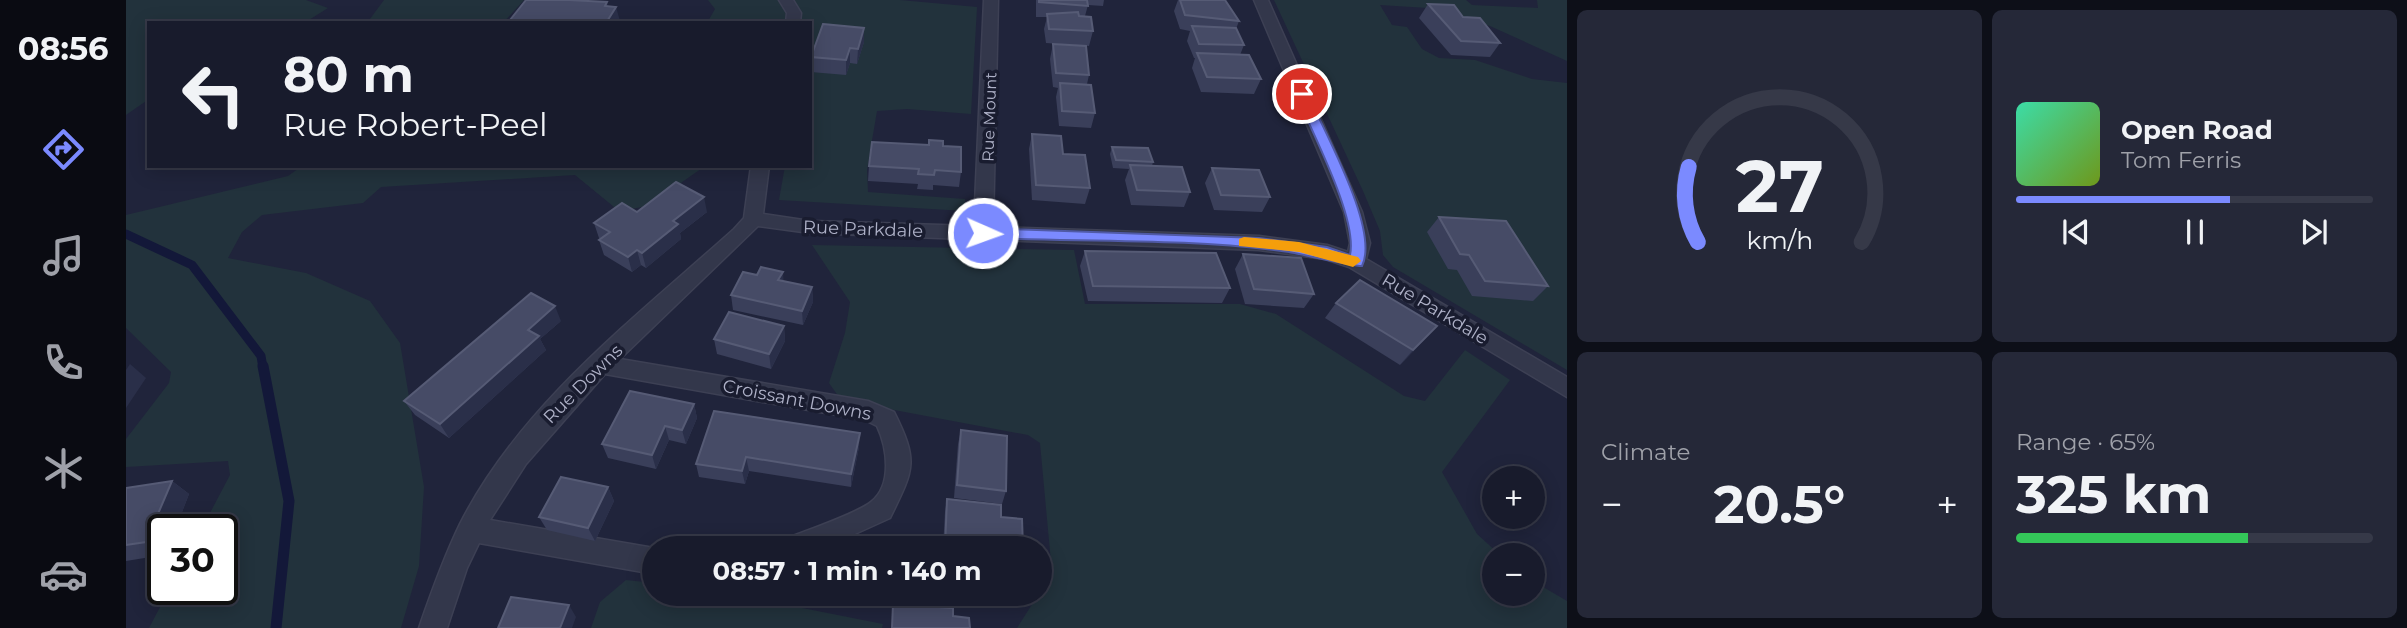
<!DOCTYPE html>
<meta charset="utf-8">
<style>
:root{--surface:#181b2c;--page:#252838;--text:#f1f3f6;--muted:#9fa1a9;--line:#363948;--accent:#7b8aff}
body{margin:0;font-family:Montserrat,sans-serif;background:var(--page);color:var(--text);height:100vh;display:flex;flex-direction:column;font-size:26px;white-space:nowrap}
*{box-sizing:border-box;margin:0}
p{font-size:23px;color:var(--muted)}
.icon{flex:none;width:38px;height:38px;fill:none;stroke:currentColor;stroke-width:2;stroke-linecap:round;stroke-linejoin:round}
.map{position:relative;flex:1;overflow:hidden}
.side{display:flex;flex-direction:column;gap:10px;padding:10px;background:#0d0f18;width:840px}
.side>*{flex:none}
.banner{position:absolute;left:21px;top:21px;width:665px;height:147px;border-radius:0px;box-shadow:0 4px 18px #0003,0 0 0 2px var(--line);background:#181b2c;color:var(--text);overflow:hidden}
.fabs{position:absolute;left:1356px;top:466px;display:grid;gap:14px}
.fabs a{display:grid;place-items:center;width:63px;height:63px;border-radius:50%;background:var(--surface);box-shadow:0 4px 18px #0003,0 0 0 2px var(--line);font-size:35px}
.speed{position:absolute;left:21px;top:514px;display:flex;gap:14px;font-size:35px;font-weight:700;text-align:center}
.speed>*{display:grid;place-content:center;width:91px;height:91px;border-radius:50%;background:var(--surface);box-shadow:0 4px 18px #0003,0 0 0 2px var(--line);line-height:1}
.speed .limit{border:4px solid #111;border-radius:10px;background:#fff;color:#111}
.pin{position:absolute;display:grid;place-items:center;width:60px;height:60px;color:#fff;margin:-30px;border:4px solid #fff;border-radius:50%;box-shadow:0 2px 7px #0007}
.me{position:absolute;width:77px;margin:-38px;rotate:92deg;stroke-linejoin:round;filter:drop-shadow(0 0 5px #0008)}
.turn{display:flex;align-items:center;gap:24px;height:147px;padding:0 21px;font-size:32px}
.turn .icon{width:91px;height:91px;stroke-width:2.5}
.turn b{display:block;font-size:49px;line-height:60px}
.big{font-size:52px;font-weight:700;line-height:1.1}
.side .tile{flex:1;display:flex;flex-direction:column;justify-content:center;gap:10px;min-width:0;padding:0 24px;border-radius:10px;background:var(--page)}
.side .dial{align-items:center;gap:0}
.dial svg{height:182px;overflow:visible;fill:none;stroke:var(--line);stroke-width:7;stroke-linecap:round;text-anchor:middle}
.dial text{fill:var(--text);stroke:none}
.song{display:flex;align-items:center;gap:21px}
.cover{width:84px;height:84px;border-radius:10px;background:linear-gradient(135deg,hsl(160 70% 55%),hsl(80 70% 35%))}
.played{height:7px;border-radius:4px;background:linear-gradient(90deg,var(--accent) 60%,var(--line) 60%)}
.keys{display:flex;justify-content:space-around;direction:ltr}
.heat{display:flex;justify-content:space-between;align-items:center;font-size:38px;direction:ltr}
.charge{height:10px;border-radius:5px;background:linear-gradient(90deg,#34c759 65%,var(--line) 0)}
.side .tiles{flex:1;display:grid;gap:10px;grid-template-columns:repeat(2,1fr)}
.trip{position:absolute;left:516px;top:536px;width:410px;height:70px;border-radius:35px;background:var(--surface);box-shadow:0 4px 18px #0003,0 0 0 2px var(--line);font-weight:700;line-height:70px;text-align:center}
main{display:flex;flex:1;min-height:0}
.dock{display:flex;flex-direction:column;width:126px;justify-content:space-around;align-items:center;background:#0a0b12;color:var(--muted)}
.dock .icon{width:49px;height:49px}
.dock .selected{color:var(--accent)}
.dock b{font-size:32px;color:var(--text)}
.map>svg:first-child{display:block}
</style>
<main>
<nav class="dock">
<b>08:56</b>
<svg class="icon selected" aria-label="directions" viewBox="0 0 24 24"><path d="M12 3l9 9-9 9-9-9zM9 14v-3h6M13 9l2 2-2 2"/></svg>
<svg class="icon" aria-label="music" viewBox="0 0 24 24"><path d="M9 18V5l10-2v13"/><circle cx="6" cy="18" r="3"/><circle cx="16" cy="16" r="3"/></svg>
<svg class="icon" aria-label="phone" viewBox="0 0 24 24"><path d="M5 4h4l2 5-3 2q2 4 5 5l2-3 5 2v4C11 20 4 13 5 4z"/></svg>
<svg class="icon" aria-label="climate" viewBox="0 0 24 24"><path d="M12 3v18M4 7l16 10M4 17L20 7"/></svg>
<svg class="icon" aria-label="car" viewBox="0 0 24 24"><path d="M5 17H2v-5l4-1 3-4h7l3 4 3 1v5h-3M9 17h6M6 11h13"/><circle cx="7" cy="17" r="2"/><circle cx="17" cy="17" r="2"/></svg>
</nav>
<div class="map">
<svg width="1441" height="628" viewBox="0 0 1441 628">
<rect width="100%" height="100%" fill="#20243b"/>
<g fill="#22323c">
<path d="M0,0H180L202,8L178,23H23V99L0,115Z"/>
<path d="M258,0H398L377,23H241Z"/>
<path d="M582,0H774L851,7L845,114L781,109L751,111L741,170L742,192L839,199V211L653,200L659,166H684V23H581L589,9Z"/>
<path d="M1148,0H1340L1346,5L1412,8L1411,0H1441V61L1364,26L1302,8L1254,5L1266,25L1281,27L1296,49L1313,58L1349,60L1406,79L1441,83V370L1267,267L1257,255L1254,231L1237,191Z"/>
<path d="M176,166H579L522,206L493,211L449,175L255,187L237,203L136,215L116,232L102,258L180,273L244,301L274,343L298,487L293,566L275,628H23L43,590H96V530H75L104,475L102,461L0,467V439L43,383L45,372L0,328V215L162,176Z"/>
<path d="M686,245L948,250L959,304H1114L1150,314L1278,396L1299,401L1339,350L1384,380L1316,472L1351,534L1374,555H1368V593H1407V581L1441,601V628H891L926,573L914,443L902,435L715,400L703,383L719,333L724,302Z"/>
<path d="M500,580L528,583V593H601L757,624L756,628H465L474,602Z"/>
</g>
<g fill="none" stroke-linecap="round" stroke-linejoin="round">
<path stroke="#131839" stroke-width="9" d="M0,234L66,265L135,356L137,368"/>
<path stroke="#131839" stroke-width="11" d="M137,366L163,501L150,628"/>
<g stroke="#3d4054" stroke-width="3">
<g id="minor">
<path d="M653,0H667L675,13L674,23H660L661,13Z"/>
<path d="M858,0H872L867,227L1133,236L1201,245L1222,252L1224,243L1218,212L1128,0H1142L1236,212L1244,243L1240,259L1441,377V397L1223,267L1199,259L1133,250L684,233L632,226L494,359L742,401L768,412C793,462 788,469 764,518L698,548H655L659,539C679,531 730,514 745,502C767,485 761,447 751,426L739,420L479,374L400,464L364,520L528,548V574L353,543L341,568L321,628H293C305,593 318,557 334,524C394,405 510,317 608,229L618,218L625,166H643L637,214L684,221L848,226Z"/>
</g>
</g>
<use href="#minor" fill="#33374b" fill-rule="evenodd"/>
</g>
<g fill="#3a3f5a">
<path d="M910,0H978L977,6L962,5L959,16L967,31L963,46L920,43L918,29L921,17H910Z"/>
<path d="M1052,0H1099L1113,21L1110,29L1118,45L1114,55L1135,79L1128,94L1075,92L1066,68L1069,58H1068L1061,41L1064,31L1054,29L1048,11Z"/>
<path d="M1302,4L1337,17L1374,43L1364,57L1325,55L1293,18Z"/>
<path d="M482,6L494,21L493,23H385L384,20Z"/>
<path d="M738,28V42L731,64L724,63L720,75L685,72V57Z"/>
<path d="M927,44L963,75L961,84L969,113L965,128L933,126L930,97L932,88L927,87L924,59Z"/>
<path d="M906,134L937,154L964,188L959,204L906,200L903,149Z"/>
<path d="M817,146L835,172L833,187L807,185V190L791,189L792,184L742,181L743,166Z"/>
<path d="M986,147L1027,162L1026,166L1064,192L1058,207L1005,205L999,180L1003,169L987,168L984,154Z"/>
<path d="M1086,168L1144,197L1136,212L1088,210L1079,183Z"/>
<path d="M511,212H581L554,233L555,239L520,268L515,265L506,272L478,255L473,240L475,239L473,238L468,223Z"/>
<path d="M1313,217L1422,286L1407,301L1346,296L1331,270L1322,269L1301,232Z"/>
<path d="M959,251L1104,288L1096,303L962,301L954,266Z"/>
<path d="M1117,254L1188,294L1178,308L1119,304L1109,269Z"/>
<path d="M657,281L686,287L687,302L677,325L607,310L605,295Z"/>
<path d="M1210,303L1298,340L1274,365L1199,318Z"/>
<path d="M435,321L414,339L420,350L323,438L289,415L278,401Z"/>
<path d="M658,326L659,341L645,369L591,354L588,339Z"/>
<path d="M568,404L571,418L560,444L543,440L530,469L482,458L476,444Z"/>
<path d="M588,411L733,447L725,487L623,471L619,484L573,477L570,464Z"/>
<path d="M835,430L880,491L876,504L828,498L832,444Z"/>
<path d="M46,481L63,494L49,530H37V555L0,561V488Z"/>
<path d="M482,487L488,501L469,541L421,530L413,517Z"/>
<path d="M821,499L875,517L897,548H817L819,512Z"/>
</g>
<g fill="#2a2f49">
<path d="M481,2L484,16L490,7L494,21L493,23H480L479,6Z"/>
<path d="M738,28V42L731,64L732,49Z"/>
<path d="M724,48V63L720,75V60Z"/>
<path d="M578,197L581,212L554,233L555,239L520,268L516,253L547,221Z"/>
<path d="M511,250L515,265L506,272L502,257Z"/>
<path d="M657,272L658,287L652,280Z"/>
<path d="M686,287L687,302L677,325L676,311Z"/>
<path d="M429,306L435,321L414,339L420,350L323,438L314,424L402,330Z"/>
<path d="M658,326L659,341L645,369L643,354Z"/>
<path d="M1311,326L1298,340L1274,365L1287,350Z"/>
<path d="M4,364L20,378L0,408V370Z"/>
<path d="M568,404L571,418L560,444L556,430Z"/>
<path d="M539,426L543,440L530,469L526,455Z"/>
<path d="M734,433L733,447L725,487V474Z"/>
<path d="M620,457L623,471L619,484L616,471Z"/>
<path d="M46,481L63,494L49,530H37V553L20,542Z"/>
<path d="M482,487L488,501L469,541L462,528Z"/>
<path d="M443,605L450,617L446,628H434Z"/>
</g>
<g fill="#464b66" stroke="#565b75" stroke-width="2">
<path d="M400,0H443L481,2L479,6L490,7L480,23L384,20Z"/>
<path d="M913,0H961L962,6L913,2Z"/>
<path d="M1054,0H1099L1113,21L1059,15Z"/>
<path d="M1302,4L1328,5L1337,17L1354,18L1374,43L1335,41Z"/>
<path d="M952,12L953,16L965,17L967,31L923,29L921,14Z"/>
<path d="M697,24L738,28L732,49L724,48L720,60L685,57Z"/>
<path d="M1066,26L1110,28L1118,45L1073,44Z"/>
<path d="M927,44L960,46L963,75L930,73Z"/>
<path d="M1071,53L1123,55L1135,79L1081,77Z"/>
<path d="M934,83L965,85L969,113L936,111Z"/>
<path d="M906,134L935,136L937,154L959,155L964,188L910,185Z"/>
<path d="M803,140L817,141V146L835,147V172L809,170L808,175L792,174L793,169L743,166L746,142L803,145Z"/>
<path d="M986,147L1022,148L1027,162L990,160Z"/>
<path d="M1004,165L1056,167L1064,192L1011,190Z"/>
<path d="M1086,168L1133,170L1144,197L1095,195Z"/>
<path d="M550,182L578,197L547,221L552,224L516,253L511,250L502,257L473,240L484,232L468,223L496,203L511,212Z"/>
<path d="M1313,217L1380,221L1422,286L1359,281L1343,255L1334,254Z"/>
<path d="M959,251L1090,253L1104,288L967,286Z"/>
<path d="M1117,254L1175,258L1188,294L1128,289Z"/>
<path d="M635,267L657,272L652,280L686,287L676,311L605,295L617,272L631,275Z"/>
<path d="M1234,280L1311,326L1287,350L1210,303Z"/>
<path d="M405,293L429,306L402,330L413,336L314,424L278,401Z"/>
<path d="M603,312L658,326L643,354L588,339Z"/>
<path d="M504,391L568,404L556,430L539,426L526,455L476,444Z"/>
<path d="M588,411L734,433L725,474L620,457L616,471L570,464Z"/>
<path d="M835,430L881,436L880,491L831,485Z"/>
<path d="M435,477L482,487L462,528L413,517Z"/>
<path d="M46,481L20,542L0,545V488Z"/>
<path d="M821,499L875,505V517L896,519L897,548H819Z"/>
<path d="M385,597L443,605L434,628H372Z"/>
<path d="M767,604L827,608V616L843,618L844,628H766Z"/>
</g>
<path fill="#7b8aff" stroke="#505aa6" stroke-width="2" d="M1176,90L1182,94C1198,132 1254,230 1236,266C1231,267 1175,254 1163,252C1063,238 958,242 857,238L850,233L857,228L1133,238L1201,247L1224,255C1232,218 1185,131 1170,94Z"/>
<path fill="#f59e0b" d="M1118,237L1173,242L1232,257L1235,261L1227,267L1173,252L1113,246V239Z"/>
<g text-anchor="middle" stroke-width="7" stroke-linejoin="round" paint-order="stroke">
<g font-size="16" fill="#aeb1c7" stroke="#191c2f">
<text transform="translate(863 117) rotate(-88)" y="6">Rue Mount</text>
</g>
<g font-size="18" fill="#aeb1c7" stroke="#191c2f">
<text transform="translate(737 229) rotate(2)" y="6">Rue Parkdale</text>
<text transform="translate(1309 309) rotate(31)" y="6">Rue Parkdale</text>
<text transform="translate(457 384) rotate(-45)" y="6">Rue Downs</text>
<text transform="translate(671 400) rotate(11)" y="6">Croissant Downs</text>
</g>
</g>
</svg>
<div class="fabs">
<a>+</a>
<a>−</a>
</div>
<div class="speed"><div class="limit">30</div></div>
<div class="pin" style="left:1176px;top:94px;background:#d93025"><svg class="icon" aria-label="arrive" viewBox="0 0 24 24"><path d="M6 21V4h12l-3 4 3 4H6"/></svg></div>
<svg class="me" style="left:857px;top:233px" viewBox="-20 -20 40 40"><circle r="17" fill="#7b8aff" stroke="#fff" stroke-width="3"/><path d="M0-11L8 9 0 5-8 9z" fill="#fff"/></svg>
<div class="trip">08:57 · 1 min · 140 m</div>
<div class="banner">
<div class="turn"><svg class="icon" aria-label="left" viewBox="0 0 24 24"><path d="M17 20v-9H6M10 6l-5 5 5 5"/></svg><div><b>80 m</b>Rue Robert-Peel</div></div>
</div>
</div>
<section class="side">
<div class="tiles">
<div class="tile dial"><svg viewBox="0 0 100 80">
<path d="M14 69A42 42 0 1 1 86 69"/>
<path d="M14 69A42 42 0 0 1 10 36" stroke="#7b8aff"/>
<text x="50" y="56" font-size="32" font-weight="700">27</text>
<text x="50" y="72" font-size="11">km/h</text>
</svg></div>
<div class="tile">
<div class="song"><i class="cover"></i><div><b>Open Road</b><p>Tom Ferris</p></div></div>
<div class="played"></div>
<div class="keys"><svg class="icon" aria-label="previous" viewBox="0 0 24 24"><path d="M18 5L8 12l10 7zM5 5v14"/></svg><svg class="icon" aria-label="pause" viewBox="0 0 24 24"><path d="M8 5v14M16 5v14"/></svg><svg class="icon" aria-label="next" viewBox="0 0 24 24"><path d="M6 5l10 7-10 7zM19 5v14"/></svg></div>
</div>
<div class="tile"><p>Climate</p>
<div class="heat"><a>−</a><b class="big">20.5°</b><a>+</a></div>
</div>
<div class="tile"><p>Range · 65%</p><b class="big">325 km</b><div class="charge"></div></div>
</div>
</section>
</main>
